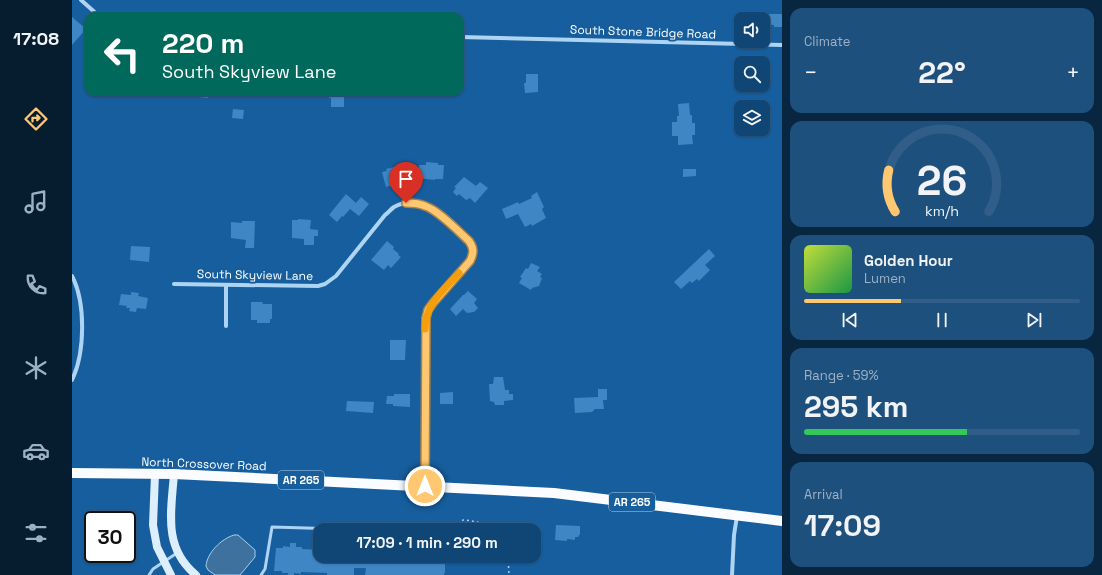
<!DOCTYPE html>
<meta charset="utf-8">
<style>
:root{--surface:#104676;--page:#1e507e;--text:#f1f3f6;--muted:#9cb1c5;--line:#305e88;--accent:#ffc870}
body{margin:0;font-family:"Space Grotesk",sans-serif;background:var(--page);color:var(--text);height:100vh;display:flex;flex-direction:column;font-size:15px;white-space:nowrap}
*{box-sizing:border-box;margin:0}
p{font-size:13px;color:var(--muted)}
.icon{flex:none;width:22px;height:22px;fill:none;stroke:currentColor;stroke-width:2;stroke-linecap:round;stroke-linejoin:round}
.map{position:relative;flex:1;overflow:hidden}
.drawer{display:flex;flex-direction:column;gap:8px;padding:8px;background:#092641;width:320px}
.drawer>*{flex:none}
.banner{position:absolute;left:12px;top:12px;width:380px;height:84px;border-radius:12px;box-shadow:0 1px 3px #0004,0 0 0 1px var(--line);background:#00695c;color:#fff;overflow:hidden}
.fabs{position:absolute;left:662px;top:12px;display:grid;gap:8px}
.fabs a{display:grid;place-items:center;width:36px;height:36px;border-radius:8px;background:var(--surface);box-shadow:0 1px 3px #0004,0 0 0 1px var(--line);font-size:20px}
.speed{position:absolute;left:12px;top:511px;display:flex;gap:8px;font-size:20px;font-weight:700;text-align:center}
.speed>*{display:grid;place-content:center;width:52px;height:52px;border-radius:50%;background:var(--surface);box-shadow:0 1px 3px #0004,0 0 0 1px var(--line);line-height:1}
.speed .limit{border:2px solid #111;border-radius:6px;background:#fff;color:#111}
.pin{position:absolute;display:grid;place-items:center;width:34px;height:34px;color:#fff;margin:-41px -17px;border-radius:50% 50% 50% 0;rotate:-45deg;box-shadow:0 0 4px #0007}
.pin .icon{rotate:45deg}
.me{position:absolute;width:44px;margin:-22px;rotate:0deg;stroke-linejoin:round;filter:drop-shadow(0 0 3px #0008)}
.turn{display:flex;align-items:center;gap:14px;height:84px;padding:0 12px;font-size:18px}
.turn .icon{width:52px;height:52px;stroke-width:2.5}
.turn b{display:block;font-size:28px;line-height:34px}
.big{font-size:30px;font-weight:600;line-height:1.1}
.drawer .widget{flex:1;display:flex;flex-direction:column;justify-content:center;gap:6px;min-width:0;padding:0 14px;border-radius:12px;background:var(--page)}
.drawer .dial{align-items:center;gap:0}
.dial svg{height:104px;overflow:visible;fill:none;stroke:var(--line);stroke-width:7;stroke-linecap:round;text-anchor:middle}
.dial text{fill:var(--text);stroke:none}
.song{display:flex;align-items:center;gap:12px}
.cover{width:48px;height:48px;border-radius:6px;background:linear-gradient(135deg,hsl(70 70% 55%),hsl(140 70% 35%))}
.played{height:4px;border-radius:2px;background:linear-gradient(90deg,var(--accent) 35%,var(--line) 35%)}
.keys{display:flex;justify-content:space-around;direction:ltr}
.heat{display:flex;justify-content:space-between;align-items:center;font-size:22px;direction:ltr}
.charge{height:6px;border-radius:3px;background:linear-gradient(90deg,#34c759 59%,var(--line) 0)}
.trip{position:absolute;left:241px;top:523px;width:228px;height:40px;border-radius:12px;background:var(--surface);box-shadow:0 1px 3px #0004,0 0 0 1px var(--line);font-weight:600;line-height:40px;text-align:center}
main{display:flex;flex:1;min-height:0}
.tabs{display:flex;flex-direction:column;width:72px;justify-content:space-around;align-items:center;background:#061c2f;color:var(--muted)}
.tabs .icon{width:28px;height:28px}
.tabs .on{color:var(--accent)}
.tabs b{font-size:18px;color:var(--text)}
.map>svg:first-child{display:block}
</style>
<main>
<nav class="tabs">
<b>17:08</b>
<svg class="icon on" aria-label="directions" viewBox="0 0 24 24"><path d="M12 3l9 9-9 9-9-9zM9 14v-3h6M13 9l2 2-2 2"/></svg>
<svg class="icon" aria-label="music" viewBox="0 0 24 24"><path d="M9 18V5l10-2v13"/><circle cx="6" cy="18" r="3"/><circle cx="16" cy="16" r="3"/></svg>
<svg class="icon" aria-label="phone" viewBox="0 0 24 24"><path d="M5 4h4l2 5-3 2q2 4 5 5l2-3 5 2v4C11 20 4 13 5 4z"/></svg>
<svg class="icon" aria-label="climate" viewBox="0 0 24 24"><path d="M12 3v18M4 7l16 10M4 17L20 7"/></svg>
<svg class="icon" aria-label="car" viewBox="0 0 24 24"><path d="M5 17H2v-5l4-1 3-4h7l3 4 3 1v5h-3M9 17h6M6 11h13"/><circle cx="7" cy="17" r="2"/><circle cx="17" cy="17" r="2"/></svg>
<svg class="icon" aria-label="filters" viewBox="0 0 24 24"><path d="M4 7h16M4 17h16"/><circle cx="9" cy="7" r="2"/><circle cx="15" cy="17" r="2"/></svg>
</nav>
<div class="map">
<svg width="710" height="575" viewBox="0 0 710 575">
<rect width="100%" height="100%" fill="#165e9e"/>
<path fill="#3e719e" stroke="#a1d0f5" d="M162,535H166L183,550V557L168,575H143L136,570L134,566C135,553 149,539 162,535Z"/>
<g fill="#3f86c4">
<path d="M697,14H710V27H702V25L693,24V16H697Z"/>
<path d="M0,17L14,29L0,45Z"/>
<path d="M454,74H466V92L453,93L452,83H454Z"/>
<path d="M116,92H137L136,98L116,96Z"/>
<path d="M257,92H272V107H259V98H257Z"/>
<path d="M617,103L618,115H620V123H623V135H620L621,144L606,145V136H600V122H605V116H607L606,104Z"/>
<path d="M161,109L172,110L171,119L160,118Z"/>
<path d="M354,162L366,163V165H372L371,179H363V180L346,178L347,165H354Z"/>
<path d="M326,166L327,169L334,167L338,180L314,187L310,172L315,171L314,169Z"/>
<path d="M611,169H624V176L611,177Z"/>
<path d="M392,177L404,186L408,182L416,188L403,203L398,198L394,200L387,194L385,196L381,192L384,188L382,187Z"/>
<path d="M465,192L472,207L470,209L474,218L460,226L459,224L453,227L446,214L434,219L430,209L446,202L447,204L460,198L459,196Z"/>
<path d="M274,194L284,203L289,197L297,204L287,216L278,209L271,217L270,216L265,222L257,215Z"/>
<path d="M226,219L239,220L238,229L246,230V236H242V245H232V239L220,238V220H226Z"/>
<path d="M170,221H183L182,248H173L174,240L159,238V222L170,223Z"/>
<path d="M315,241L322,247L321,249L327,254L326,255L329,257L319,268L316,265L312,270L299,260Z"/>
<path d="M59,246L78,247L77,262L58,260Z"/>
<path d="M637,249L643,256L633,265L638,270L627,281L625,279L620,283L618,281L609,289L602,282Z"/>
<path d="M459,263L468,267L465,271L470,274L468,277L470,278L467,286L460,288L459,290L447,283L450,278L448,277L454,268L456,269Z"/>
<path d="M396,291L405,299L402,303L406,308L402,312L395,313L391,309L384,316L378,309L391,295H392Z"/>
<path d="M59,292L67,293L66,296L76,298L74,309L65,308L64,312L57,311L58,308H54L55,306L47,305L49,294L59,295Z"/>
<path d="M179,302H190L191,304H200V319H198V323H185V320H179Z"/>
<path d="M318,340H334L333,360H318Z"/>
<path d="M422,377H431L433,390H437V394H441V400L432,401V405H423L422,402L418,401L417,384H421Z"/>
<path d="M526,389H535V400H531L532,409H523L520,412L503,413L502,398L526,397Z"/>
<path d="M381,392V404H368V393Z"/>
<path d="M322,394H338V407L321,406V404H314L315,396H322Z"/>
<path d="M275,401L302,402L301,413L274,411Z"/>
<path d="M484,525L508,526V534L506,537H503V540L495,539V541L483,540Z"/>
<path d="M218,543H224V547H230V549L248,550V556H283V559H294V556L373,557V573H372V575H293L294,568H282V575H255V573L229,572V574L222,573V575H216V573H210V571H202L204,548H211V546L218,547Z"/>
</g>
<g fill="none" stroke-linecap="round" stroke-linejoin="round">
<g stroke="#aed4f3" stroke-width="1.5" stroke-dasharray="2 3" stroke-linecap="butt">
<path d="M368,530L381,528L391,520C399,520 420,525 427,530"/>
<path d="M436,556L437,575"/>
</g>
<g stroke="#aed4f3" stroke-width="3">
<path d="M77,575L81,569L105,553"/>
<path d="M189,575L193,569L200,527L302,530"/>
</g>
<g stroke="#aed4f3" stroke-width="4">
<path d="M9,0L27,16"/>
<path d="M388,37L710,45"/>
<path d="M0,276C14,303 13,353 0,380"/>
<path d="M102,284L246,286L253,284L264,276L313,215C316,213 319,209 322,207C351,191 377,224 397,241C402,248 402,253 398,261L361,303L356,310L354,318L353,486"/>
<path d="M154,285V326"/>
<path d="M660,575L662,535L665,516"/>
</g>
<g stroke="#ddeefd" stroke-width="8">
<path d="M83,474L81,525L85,547L99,575"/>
<path d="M102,474C99,512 91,548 124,575"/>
</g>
<path stroke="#fafcff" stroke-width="10" d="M0,473L102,474L482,493L710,521"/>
</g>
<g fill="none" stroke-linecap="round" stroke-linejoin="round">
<g stroke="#a68249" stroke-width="10">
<path id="route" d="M334,203C341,203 347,203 353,206C366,210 386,231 397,241C402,248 402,253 398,261L361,303L356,310L354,318L353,486"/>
</g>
<use href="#route" stroke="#ffc870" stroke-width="7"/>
<path stroke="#f59e0b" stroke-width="7" d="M353,329C353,304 372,290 387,273"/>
</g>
<g text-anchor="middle" stroke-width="4" stroke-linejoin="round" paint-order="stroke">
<g fill="#165e9e" stroke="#b9cfe2" stroke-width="1">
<rect x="206" y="471" width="46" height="18" rx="3"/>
<rect x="537" y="493" width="46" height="18" rx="3"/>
</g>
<g font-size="11" font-weight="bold" fill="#fff">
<text x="229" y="484">AR 265</text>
<text x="560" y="506">AR 265</text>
</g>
<g font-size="12" fill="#fff" stroke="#165e9e">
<text transform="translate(571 32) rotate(2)" y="4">South Stone Bridge Road</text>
<text transform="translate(183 275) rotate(1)" y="4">South Skyview Lane</text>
<text transform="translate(132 464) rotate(2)" y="4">North Crossover Road</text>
</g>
</g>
</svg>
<div class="fabs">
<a><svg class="icon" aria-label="sound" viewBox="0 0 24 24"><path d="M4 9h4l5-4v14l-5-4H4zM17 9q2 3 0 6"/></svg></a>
<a><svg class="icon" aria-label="search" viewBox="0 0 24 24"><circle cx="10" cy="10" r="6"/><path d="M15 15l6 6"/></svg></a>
<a><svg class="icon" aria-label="layers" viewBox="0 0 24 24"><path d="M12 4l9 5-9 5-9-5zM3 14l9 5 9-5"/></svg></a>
</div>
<div class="speed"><div class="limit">30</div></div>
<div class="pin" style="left:334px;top:203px;background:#d93025"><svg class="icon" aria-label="arrive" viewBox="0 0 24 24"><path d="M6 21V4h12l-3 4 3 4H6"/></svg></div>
<svg class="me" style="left:353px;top:486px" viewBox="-20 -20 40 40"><circle r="17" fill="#ffc870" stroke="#fff" stroke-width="3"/><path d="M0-11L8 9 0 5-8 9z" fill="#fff"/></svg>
<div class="trip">17:09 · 1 min · 290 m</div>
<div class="banner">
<div class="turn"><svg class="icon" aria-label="left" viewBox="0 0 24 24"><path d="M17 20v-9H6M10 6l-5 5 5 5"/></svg><div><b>220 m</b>South Skyview Lane</div></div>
</div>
</div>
<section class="drawer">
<div class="widget"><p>Climate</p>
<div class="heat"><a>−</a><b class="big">22°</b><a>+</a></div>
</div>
<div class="widget dial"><svg viewBox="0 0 100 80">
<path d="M14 69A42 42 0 1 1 86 69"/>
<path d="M14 69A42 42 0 0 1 9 37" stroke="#ffc870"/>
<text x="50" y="56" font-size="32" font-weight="700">26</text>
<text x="50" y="72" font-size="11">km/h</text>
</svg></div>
<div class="widget">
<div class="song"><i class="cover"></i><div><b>Golden Hour</b><p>Lumen</p></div></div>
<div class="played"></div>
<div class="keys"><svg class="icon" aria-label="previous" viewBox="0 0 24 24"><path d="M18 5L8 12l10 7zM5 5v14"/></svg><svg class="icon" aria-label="pause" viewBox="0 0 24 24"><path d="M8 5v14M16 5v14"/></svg><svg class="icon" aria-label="next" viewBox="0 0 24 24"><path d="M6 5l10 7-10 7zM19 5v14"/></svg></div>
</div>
<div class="widget"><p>Range · 59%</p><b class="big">295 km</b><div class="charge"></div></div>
<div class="widget"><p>Arrival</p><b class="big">17:09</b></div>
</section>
</main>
